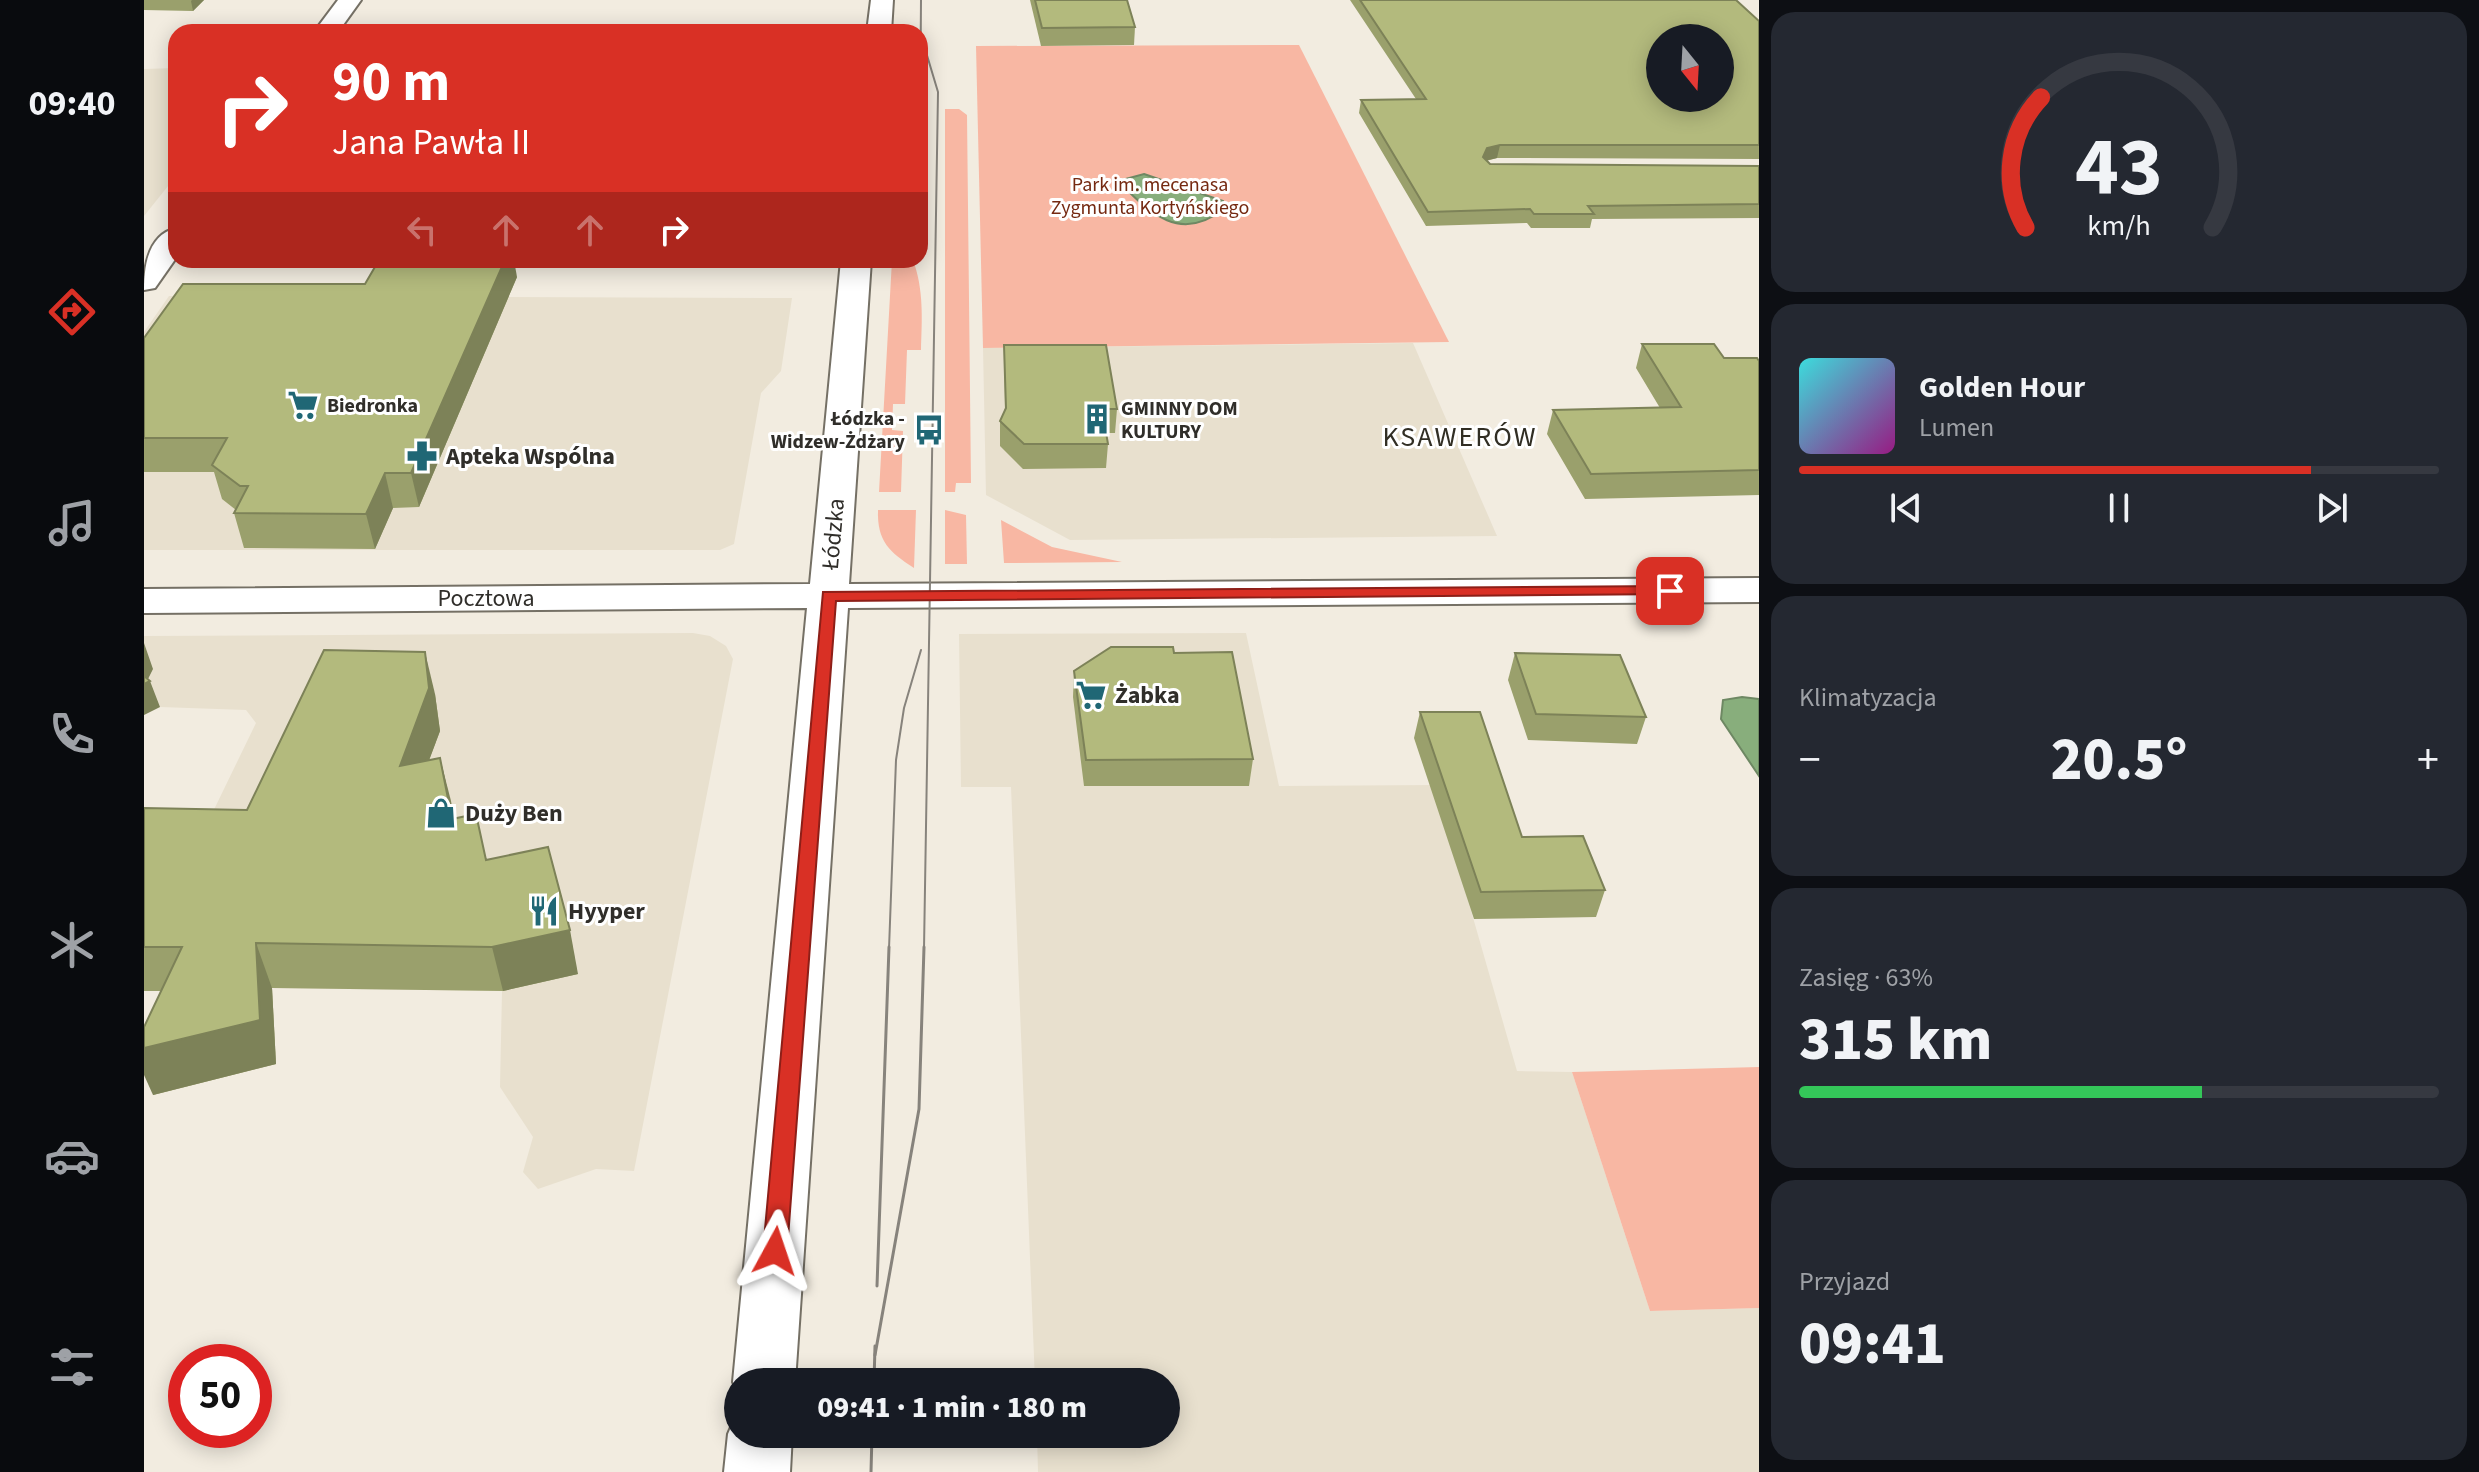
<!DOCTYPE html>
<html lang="pl">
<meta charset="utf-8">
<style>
:root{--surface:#171b24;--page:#242831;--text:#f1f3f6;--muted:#9ea1a6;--line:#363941;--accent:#d93025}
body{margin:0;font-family:"Source Sans 3",sans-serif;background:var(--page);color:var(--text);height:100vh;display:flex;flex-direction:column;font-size:30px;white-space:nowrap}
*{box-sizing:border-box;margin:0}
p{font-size:26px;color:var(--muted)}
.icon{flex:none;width:44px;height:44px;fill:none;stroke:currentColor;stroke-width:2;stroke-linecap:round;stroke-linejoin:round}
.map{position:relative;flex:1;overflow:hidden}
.details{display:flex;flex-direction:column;gap:12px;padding:12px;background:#0d0f14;width:720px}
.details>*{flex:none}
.banner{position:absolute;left:24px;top:24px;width:760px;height:244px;border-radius:24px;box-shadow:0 4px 20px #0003;background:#d93025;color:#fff;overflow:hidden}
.needle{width:52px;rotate:162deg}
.tools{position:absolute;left:1502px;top:24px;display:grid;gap:16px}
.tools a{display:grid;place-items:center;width:88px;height:88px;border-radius:50%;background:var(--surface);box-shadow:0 4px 20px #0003;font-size:40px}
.speed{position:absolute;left:24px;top:1344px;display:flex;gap:16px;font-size:40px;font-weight:700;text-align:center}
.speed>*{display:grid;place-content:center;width:104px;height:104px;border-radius:50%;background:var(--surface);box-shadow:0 4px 20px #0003;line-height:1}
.speed .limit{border:12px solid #d22;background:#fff;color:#111}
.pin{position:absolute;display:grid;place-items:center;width:68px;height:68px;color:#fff;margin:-34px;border-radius:16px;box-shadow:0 4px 12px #0006}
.me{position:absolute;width:88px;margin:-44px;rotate:5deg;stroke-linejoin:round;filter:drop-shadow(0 0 6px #0008)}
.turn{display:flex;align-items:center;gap:28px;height:168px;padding:0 32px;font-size:36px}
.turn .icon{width:104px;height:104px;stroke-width:2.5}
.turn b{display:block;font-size:56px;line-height:68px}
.lanes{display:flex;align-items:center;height:76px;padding:0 32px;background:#0003;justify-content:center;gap:40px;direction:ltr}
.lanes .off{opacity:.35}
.big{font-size:60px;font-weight:800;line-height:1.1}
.details .widget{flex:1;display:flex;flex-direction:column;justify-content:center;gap:12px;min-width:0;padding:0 28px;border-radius:24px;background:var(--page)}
.details .dial{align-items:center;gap:0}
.dial svg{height:208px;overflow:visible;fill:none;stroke:var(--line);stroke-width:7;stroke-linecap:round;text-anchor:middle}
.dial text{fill:var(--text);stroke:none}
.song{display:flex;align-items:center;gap:24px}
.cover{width:96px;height:96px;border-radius:12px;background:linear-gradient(135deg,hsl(180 70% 55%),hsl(310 70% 35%))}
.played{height:8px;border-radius:4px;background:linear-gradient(90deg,var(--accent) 80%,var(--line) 80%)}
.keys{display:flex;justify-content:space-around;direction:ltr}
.heat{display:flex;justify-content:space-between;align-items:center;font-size:44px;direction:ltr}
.charge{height:12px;border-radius:6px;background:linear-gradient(90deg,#34c759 63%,var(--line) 0)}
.trip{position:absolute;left:580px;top:1368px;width:456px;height:80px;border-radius:40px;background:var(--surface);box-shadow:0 4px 20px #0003;font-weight:800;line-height:80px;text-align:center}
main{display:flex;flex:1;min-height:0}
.menu{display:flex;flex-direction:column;width:144px;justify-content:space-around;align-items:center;background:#090b0e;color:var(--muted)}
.menu .icon{width:56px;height:56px}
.menu .on{color:var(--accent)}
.menu b{font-size:36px;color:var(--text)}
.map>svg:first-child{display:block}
</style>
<main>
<nav class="menu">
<b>09:40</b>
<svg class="icon on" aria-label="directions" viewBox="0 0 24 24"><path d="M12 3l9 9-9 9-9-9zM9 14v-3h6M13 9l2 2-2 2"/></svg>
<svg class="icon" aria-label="music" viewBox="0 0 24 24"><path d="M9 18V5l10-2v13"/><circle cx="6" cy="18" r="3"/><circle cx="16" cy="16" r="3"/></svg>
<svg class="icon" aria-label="phone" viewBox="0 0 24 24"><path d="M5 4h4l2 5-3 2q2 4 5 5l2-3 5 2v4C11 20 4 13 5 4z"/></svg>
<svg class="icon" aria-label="climate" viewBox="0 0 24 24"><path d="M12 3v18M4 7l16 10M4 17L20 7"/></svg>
<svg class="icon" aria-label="car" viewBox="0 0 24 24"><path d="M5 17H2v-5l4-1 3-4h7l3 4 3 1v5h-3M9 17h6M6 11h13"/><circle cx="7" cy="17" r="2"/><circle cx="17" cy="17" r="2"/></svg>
<svg class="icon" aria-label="filters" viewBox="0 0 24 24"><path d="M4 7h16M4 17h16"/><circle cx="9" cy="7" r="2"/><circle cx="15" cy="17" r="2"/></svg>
</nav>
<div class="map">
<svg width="1615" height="1472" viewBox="0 0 1615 1472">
<rect width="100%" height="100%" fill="#f2ece0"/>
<g fill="#e8e0ce">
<path d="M32,68V176L0,216V69Z"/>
<path d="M25,296L648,298L637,371L617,393L590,544L576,550H0V332Z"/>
<path d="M1269,343L1353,536L926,540L842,495L839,348Z"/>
<path d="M549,633L566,636L582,646L589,659L490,1171L452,1169L394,1189L379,1172L389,1137L356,1087L358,991L128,988L132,1064L9,1095L46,859L112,723L102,710L16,707L0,715V636Z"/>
<path d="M1102,633L1135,786L1291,785L1373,1071L1428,1072L1506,1311L1615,1308V1472H894L893,1434H1022V1382H891L867,787H817L815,634Z"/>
</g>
<g fill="#f8b7a3">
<path d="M1155,45L1305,342L839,348L832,46Z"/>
<path d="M801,109H815L823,115L827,483H812L811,492H801Z"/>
<path d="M748,260H769C780,290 778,319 777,350H763L761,404H749L748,430L759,431L757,492H735Z"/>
<path d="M734,510H772L770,568C745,552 733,541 734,510Z"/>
<path d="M801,510L822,515L823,564H801Z"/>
<path d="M857,520L908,547L978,562L860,563Z"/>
<path d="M1615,1067V1308L1506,1311L1428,1072Z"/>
</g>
<g fill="#88ae7c" stroke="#6e8863" stroke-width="2">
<path d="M1000,174L1079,201L1080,209C1035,244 1005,212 974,181Z"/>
<path d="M1598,697L1615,699V776L1577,719L1579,700Z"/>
</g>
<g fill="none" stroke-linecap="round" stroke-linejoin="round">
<g stroke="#757065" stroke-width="4">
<g id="street">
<path d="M194,0H217L194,32H170Z"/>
<path d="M32,228V258L11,288L0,290C0,266 4,235 32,228Z"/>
</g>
</g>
<g stroke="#757065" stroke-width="4">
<g id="secondary">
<path d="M727,0H749L747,32H723Z"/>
<path d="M697,260H727L705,584L1615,578V602L704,608L651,1382H594V1394L589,1382L663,608L0,613V589L666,584Z"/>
<path d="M593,1413L594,1434H648L646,1472H580L584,1434Z"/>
</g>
</g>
<use href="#street" fill="#fff" fill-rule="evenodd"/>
<use href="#secondary" fill="#fff" fill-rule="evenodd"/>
<g stroke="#87837c" stroke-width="2">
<path d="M779,42L794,92L780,949"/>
<path d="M776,128L777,0"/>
<path d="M745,949L752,760L760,708L777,650"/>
</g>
<g stroke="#87837c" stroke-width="3">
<path d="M733,1286L745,947"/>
<path d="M731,1355L775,1109L780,947"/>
<path d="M730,1382L731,1346"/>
<path d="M727,1472L728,1434"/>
</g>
</g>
<g fill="#9aa06c">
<path d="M0,0H60L49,11L0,10Z"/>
<path d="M886,0H983L991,27L990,45L897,46Z"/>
<path d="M1206,0H1592L1615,21V159L1353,158L1342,161L1346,164L1615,166V218L1448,219L1446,228H1387L1383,223L1282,226L1215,113L1217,100L1272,99Z"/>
<path d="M373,277L275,507L249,508L231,549L100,548L90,513L92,510L78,499L70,472H0V338L221,284Z"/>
<path d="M1498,344L1580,358L1615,361V495L1441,499L1403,434L1409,410L1516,408L1492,368Z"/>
<path d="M860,345L973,409L971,433H962L964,444L962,468L879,469L856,446V421L861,411Z"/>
<path d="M1030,653L1109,759L1105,786H940L929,697L930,671Z"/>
<path d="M1371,653L1502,717L1493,744L1384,740L1364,680Z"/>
<path d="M291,694L296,731L285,760L296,758L310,818L342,860L434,974L359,991L128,988L132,1064L9,1095L17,991H0V808L103,810Z"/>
<path d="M1276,712L1378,837L1461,890L1452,917L1330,919L1270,738Z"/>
</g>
<g fill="#7d8258">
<path d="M48,0H60L49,11L47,1Z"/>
<path d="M1356,145L1353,158L1340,161L1339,157L1343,148Z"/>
<path d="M361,260H370L373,277L275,507L267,473Z"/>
<path d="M241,473L249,508L231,549L222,514Z"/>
<path d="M0,643L9,669L2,683L6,681L16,707L0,715Z"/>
<path d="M281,652L291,694L296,731L267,809L256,766Z"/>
<path d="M296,758L307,801L319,862L308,819Z"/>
<path d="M426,930L434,974L359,991L348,947Z"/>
<path d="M112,943L128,988L132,1064L9,1095L0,1075V1048Z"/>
</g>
<g fill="#b3ba7d" stroke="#7d8258" stroke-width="2" fill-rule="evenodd">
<path d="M891,0H983L991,27L898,28Z"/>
<path d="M1216,0H1592L1615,21V145H1356L1343,148L1339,157L1346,164L1615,166V204L1444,206L1450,214H1390L1386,209L1284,212L1217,100L1282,99ZM1516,38H1576V98H1516Z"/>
<path d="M235,260H361L267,473H241L222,514L90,513L104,486H96L68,465L83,438H0V338L39,284H221Z"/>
<path d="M1498,344H1570L1580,358H1613L1615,361V470L1447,474L1409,410L1537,407Z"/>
<path d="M860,345H962L973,409H958L964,444H880L856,421L862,408Z"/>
<path d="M967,647H1029L1030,653L1088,652L1109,759L942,760L930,671Z"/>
<path d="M180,650L281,652L285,688L256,766L296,758L308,819L332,814L342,860L404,847L426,930L348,947L112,943L116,1020L0,1048V1027L38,947H0V808L103,810Z"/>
<path d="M1371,653L1476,655L1502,717L1392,714Z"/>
<path d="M0,676L6,681L0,684Z"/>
<path d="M1276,712H1336L1378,837L1439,836L1461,890L1337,892Z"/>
</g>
<path fill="#d93025" stroke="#8d1f18" stroke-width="2" d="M1526,586L1534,591L1532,594L692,601L643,1251L639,1259L631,1262L622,1259L619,1251L679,592Z"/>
<defs>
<g id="supermarket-bare" transform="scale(2.4)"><path d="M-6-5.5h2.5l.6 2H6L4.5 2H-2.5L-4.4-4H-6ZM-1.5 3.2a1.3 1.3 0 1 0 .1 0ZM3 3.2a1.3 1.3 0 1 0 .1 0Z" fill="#206775" stroke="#fff" stroke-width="2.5" paint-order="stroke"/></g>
<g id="building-bare" transform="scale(2.4)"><path d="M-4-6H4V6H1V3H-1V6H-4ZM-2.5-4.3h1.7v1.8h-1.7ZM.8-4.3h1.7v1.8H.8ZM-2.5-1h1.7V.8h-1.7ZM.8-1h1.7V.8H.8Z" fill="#206775" stroke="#fff" stroke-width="2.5" paint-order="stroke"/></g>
<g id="bus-bare" transform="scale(2.4)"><path d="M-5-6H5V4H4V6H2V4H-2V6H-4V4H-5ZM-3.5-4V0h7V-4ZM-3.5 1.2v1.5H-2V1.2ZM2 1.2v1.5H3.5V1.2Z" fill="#206775" stroke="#fff" stroke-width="2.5" paint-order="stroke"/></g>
<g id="pharmacy-bare" transform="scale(2.4)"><path d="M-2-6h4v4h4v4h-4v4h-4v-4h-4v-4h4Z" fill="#206775" stroke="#fff" stroke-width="2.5" paint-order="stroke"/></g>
<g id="shop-bare" transform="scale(2.4)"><path d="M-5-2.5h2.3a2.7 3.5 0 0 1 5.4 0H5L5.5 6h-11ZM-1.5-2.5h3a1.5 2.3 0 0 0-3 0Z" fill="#206775" stroke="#fff" stroke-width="2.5" paint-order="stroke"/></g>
<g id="restaurant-bare" transform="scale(2.4)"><path d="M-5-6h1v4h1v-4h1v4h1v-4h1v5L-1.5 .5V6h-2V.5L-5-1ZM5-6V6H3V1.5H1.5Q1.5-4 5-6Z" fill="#206775" stroke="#fff" stroke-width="2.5" paint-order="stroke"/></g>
</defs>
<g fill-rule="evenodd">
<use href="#supermarket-bare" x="159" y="405"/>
<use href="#building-bare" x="953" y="419"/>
<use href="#bus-bare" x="785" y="430"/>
<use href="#pharmacy-bare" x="278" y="456"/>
<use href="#supermarket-bare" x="947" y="695"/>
<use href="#shop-bare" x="297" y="813"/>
<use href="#restaurant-bare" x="400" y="911"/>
</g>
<g text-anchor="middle" stroke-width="6" stroke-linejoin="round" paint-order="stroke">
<g font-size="20" fill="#752911" stroke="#fff">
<text x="1006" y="191">Park im. mecenasa<tspan x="1006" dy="23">Zygmunta Kortyńskiego</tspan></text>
</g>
<g font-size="20" font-weight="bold" fill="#302e2a" stroke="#fff" text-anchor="start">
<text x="183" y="412">Biedronka</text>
<text x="977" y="415">GMINNY DOM<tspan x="977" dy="23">KULTURY</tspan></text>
<text x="761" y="425" text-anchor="end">Łódzka -<tspan x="761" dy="23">Widzew-Żdżary</tspan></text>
</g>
<g font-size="24" font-weight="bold" fill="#302e2a" stroke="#fff" text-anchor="start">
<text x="302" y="464">Apteka Wspólna</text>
<text x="971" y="703">Żabka</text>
<text x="321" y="821">Duży Ben</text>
<text x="424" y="919">Hyyper</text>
</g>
<g font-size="24" fill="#302e2a" stroke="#fff">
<text transform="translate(689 534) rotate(-85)" y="8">Łódzka</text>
<text x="342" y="606">Pocztowa</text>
</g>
<g font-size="28" letter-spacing="2" fill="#312e24" stroke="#fff">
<text x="1316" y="446">KSAWERÓW</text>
</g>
</g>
</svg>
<div class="tools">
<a><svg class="needle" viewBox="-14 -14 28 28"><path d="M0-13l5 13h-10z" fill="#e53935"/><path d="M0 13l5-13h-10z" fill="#9ea1a6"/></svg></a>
</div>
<div class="speed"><div class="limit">50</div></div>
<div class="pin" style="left:1526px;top:591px;background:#d93025"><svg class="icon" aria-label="arrive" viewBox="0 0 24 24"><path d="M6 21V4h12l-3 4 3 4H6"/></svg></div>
<svg class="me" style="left:631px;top:1251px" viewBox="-20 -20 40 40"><path d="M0-17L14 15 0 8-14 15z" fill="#d93025" stroke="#fff" stroke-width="4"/></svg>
<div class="trip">09:41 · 1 min · 180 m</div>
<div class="banner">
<div class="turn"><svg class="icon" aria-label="right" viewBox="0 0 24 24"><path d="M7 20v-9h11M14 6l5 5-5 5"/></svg><div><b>90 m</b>Jana Pawła II</div></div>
<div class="lanes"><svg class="icon off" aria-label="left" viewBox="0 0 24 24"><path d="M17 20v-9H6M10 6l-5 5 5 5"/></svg><svg class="icon off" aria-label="ahead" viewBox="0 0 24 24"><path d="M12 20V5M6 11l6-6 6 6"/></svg><svg class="icon off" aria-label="ahead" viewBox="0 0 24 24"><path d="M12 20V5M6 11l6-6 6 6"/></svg><svg class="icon" aria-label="right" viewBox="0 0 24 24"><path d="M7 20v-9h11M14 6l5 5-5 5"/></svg></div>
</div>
</div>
<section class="details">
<div class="widget dial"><svg viewBox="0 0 100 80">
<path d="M14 69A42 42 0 1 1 86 69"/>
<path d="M14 69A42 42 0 0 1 20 19" stroke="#d93025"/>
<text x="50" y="56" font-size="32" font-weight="700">43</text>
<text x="50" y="72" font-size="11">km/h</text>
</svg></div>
<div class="widget">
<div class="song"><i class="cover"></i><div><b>Golden Hour</b><p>Lumen</p></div></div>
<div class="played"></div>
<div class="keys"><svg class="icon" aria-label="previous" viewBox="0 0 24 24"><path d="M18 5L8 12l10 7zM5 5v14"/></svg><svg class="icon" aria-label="pause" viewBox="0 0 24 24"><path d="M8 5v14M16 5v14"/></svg><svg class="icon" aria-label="next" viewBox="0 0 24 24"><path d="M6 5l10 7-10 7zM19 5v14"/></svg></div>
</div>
<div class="widget"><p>Klimatyzacja</p>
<div class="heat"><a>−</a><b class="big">20.5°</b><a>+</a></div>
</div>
<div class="widget"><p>Zasięg · 63%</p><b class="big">315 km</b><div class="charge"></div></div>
<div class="widget"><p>Przyjazd</p><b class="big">09:41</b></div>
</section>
</main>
